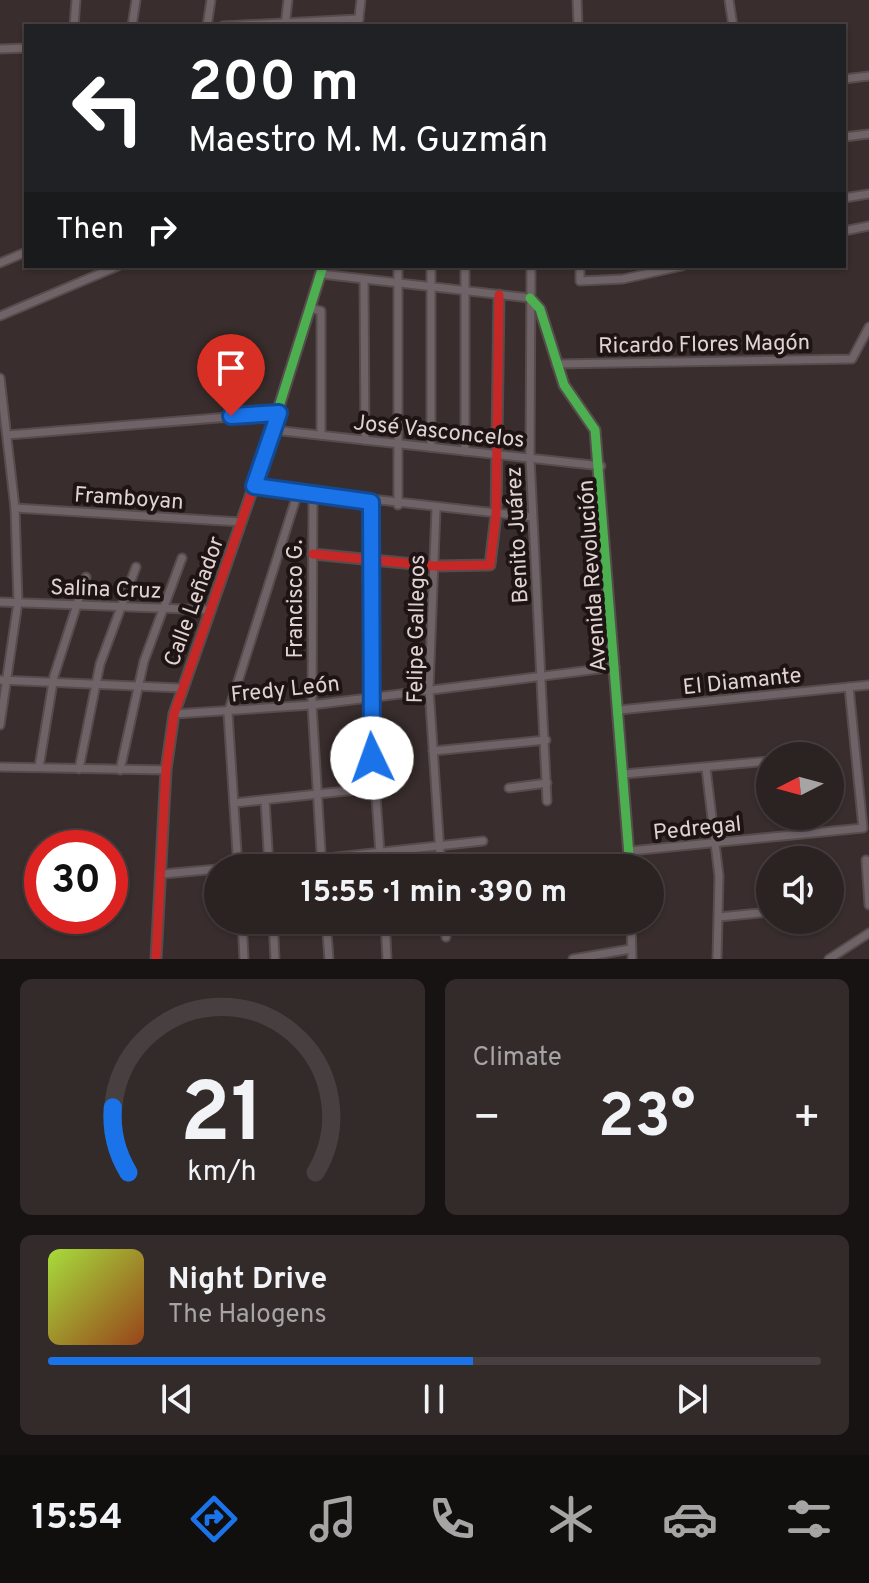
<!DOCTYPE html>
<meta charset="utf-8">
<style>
:root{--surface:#2b2222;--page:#332a2a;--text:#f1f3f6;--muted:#a6a4a5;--line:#473f40;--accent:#1a73e8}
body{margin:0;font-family:Overpass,sans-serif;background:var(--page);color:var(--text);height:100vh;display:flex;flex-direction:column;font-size:30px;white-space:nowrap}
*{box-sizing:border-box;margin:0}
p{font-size:26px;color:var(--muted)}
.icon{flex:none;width:44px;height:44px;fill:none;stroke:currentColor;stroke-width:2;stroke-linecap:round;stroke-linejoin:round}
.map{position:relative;height:959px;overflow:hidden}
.drawer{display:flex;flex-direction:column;gap:20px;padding:20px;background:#181313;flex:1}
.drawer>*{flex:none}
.hud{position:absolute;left:24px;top:24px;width:822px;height:244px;border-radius:0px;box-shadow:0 2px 6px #0004,0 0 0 2px var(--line);background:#202124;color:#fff;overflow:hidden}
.needle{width:52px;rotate:264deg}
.tools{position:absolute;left:756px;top:742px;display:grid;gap:16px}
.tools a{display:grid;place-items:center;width:88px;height:88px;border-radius:50%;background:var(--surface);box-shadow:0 2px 6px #0004,0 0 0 2px var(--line);font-size:40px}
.speed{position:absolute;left:24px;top:830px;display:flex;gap:16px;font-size:40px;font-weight:700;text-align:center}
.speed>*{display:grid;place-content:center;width:104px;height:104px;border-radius:50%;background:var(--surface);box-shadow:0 2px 6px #0004,0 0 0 2px var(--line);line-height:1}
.speed .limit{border:12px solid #d22;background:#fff;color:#111}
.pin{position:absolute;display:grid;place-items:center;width:68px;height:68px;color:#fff;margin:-82px -34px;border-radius:50% 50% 50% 0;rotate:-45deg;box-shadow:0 0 8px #0007}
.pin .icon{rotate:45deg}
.me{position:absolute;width:88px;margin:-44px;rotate:357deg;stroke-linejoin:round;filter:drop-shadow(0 0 6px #0008)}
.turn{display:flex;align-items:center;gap:28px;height:168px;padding:0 32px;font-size:36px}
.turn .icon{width:104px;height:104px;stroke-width:2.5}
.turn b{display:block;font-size:56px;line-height:68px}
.then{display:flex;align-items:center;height:76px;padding:0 32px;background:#0003;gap:16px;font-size:30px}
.big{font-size:60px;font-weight:700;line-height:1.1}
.drawer .tile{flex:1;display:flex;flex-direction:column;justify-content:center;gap:12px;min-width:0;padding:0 28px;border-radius:12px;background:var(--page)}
.drawer .dial{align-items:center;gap:0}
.dial svg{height:208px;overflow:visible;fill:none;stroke:var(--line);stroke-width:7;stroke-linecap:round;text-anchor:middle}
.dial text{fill:var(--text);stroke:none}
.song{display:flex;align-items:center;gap:24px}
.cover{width:96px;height:96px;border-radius:12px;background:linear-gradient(135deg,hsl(80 70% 55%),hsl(20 70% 35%))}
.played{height:8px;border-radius:4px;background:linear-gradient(90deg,var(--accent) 55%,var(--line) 55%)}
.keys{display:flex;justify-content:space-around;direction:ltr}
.heat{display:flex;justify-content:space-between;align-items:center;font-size:44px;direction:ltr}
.drawer .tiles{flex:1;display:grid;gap:20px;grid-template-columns:1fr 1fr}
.tile:last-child{grid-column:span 2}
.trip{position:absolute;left:204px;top:854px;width:460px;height:80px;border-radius:40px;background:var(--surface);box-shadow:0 2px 6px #0004,0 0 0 2px var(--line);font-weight:700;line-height:80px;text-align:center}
.tabs{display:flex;height:128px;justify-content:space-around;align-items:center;background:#110e0e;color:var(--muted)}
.tabs .icon{width:56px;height:56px}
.tabs .selected{color:var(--accent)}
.tabs b{font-size:36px;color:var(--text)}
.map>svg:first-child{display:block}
</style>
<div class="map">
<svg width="869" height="959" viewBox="0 0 869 959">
<rect width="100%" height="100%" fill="#392d2d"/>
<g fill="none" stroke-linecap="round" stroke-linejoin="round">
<g stroke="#574c4c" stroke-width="11">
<g id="street">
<path d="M577,0L578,26"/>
<path d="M729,0L733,26"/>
<path d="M74,26L76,0"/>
<path d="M132,26L136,0"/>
<path d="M207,26L211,0"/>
<path d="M223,26L359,19"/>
<path d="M285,26L288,0"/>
<path d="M358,26L361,0"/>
<path d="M0,49L26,48"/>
<path d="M844,79L869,76"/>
<path d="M844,137L869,134"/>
<path d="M844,198L869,194"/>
<path d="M844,231L869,226"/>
<path d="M0,263L26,252"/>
<path d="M431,266V447"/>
<path d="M465,266V451"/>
<path d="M531,266L530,458L547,801"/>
<path d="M580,266V281L623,279L682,266"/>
<path d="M321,274L530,298"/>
<path d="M364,280L365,440"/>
<path d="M310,308L321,311V435"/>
<path d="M0,316L118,266"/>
<path d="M556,364L852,359L869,327"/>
<path d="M0,378L15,508L18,602L0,725"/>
<path d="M273,430L601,466"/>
<path d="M7,435L279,413"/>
<path d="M254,486L532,517"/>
<path d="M313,494L312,705L322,868"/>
<path d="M371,502L369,696L381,868"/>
<path d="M398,505V266"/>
<path d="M15,508L241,522"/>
<path d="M436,509L429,688L441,868"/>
<path d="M0,602L210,610"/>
<path d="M0,680L180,688"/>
<path d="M619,710L869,685"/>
<path d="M174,714L312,705L615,667"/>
<path d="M433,751L546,740"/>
<path d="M0,767L166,770"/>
<path d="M39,767L54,676L86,577"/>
<path d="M706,768L719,876L717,959"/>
<path d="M79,769L100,664L136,567"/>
<path d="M120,770L144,661L182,558"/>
<path d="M624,774L770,761"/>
<path d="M509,788L547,783"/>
<path d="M265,800L269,866"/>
<path d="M234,803L374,788"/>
<path d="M630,851L863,828L849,687"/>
<path d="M866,860L869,905"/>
<path d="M237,868L483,841"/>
<path d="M238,868L228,713L298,492"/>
<path d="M162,874L218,869"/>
<path d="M719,917L770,912"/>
<path d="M242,920L244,959"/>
<path d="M273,920L275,959"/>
<path d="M326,920L329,959"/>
<path d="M385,920L387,959"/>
<path d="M444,920L446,937"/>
<path d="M631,920L632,959"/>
<path d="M242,928L316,920"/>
<path d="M573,959L631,949"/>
<path d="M829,959L869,933"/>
</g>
</g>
<g stroke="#574c4c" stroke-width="13">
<g id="fast">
<path d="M530,298L540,309L564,385L595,430L630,868"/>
<path d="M258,474L323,266"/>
</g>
</g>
<g stroke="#574c4c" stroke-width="13">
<g id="jam">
<path d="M313,554L434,566L490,565L496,515L499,295"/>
<path d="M156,959L166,770L174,714L258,474"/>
</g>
</g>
<use href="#street" stroke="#6f6368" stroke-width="7"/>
<use href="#fast" stroke="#4caf50" stroke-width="9"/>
<use href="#jam" stroke="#c62828" stroke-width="9"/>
</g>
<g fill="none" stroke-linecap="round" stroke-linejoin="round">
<g stroke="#114b97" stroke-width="20">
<path id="route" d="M231,416L279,413L254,486L371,502L372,758"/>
</g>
<use href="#route" stroke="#1a73e8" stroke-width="14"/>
</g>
<g text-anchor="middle" stroke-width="8" stroke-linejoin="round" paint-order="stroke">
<g font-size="22" fill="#e2d3d3" stroke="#1e1414">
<text transform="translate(704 343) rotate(-1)" y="8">Ricardo Flores Magón</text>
<text transform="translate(439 430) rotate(6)" y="8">José Vasconcelos</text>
<text transform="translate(129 497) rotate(4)" y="8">Framboyan</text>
<text transform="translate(516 535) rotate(-93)" y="8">Benito Juárez</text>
<text transform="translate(591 576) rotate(-94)" y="8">Avenida Revolución</text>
<text transform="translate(106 588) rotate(2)" y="8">Salina Cruz</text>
<text transform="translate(294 599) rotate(-90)" y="8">Francisco G.</text>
<text transform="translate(193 601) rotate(-70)" y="8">Calle Leñador</text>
<text transform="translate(415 629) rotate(-89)" y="8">Felipe Gallegos</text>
<text transform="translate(742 680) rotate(-6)" y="8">El Diamante</text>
<text transform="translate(285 688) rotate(-6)" y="8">Fredy León</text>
<text transform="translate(697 827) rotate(-6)" y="8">Pedregal</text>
</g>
</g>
</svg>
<div class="tools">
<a><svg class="needle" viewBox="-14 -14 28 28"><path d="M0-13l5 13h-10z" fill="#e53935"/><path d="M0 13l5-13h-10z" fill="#a6a4a5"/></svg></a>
<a><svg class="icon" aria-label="sound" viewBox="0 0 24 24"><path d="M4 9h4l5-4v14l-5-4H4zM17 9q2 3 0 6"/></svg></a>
</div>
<div class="speed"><div class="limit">30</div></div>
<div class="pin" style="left:231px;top:416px;background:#d93025"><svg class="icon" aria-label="arrive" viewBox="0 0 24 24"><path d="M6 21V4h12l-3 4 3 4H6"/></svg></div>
<svg class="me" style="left:372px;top:758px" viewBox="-20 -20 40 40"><circle r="19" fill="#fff"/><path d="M0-13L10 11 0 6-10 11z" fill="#1a73e8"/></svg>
<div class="trip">15:55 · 1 min · 390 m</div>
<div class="hud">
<div class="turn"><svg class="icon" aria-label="left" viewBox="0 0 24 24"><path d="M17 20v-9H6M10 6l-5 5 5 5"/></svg><div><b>200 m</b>Maestro M. M. Guzmán</div></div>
<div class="then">Then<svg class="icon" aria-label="right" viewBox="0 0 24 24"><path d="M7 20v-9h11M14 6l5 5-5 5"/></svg></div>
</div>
</div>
<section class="drawer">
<div class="tiles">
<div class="tile dial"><svg viewBox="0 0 100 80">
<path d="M14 69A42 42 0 1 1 86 69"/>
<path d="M14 69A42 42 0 0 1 8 44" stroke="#1a73e8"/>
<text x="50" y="56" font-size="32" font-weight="700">21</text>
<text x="50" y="72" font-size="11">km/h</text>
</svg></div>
<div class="tile"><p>Climate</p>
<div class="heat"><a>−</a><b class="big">23°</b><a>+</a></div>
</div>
<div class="tile">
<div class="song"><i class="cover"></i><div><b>Night Drive</b><p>The Halogens</p></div></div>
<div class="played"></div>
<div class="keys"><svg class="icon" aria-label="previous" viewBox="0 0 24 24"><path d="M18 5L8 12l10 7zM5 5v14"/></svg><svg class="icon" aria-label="pause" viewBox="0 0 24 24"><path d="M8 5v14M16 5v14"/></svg><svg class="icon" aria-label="next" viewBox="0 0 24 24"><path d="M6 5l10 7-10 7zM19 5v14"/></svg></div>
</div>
</div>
</section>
<nav class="tabs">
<b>15:54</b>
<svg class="icon selected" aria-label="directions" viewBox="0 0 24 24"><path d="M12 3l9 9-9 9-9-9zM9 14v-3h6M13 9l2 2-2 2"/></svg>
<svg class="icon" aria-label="music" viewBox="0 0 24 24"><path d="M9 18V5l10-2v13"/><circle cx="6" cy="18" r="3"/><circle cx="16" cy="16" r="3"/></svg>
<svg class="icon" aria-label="phone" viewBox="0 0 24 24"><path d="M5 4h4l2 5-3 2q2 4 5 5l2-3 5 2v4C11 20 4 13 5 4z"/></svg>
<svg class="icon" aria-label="climate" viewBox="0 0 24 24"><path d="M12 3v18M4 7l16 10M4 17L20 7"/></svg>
<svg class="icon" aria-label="car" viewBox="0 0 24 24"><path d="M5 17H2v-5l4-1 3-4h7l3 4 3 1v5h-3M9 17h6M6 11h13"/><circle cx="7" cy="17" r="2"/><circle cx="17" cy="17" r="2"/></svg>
<svg class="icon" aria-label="filters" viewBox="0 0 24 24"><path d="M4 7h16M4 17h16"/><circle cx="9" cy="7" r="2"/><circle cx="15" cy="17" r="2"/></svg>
</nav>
